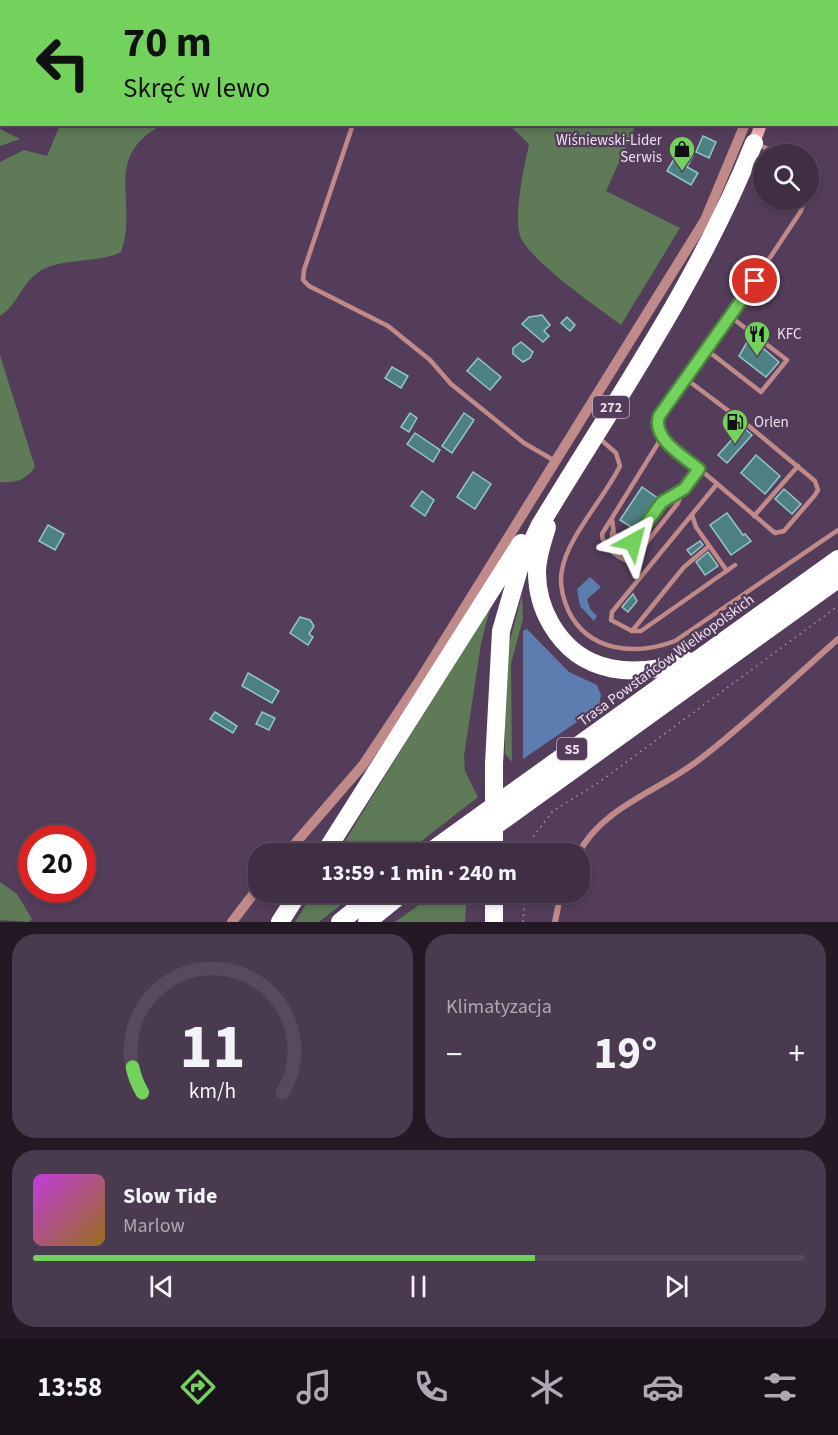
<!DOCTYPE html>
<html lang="pl">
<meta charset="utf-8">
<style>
:root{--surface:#3f2e44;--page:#4a3a4f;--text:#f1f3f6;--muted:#ada8b2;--line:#584a5d;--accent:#73d25c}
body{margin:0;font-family:"Source Sans 3",sans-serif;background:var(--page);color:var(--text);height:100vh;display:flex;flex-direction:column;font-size:22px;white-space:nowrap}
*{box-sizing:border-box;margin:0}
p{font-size:20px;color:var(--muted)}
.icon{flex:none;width:33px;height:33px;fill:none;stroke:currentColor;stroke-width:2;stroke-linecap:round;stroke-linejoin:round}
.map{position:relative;height:922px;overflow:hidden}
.side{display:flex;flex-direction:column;gap:12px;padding:12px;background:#231925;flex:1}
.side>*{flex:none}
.top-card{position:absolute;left:0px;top:0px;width:838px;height:126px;box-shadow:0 3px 9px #0003,0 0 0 2px var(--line);background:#73d25c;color:#111;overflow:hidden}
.tools{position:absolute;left:753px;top:144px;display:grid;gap:12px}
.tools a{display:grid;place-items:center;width:66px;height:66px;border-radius:50%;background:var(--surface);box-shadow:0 3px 9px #0003,0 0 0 2px var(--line);font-size:30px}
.speed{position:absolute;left:18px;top:825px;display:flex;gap:12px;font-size:30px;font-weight:700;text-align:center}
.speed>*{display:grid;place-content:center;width:78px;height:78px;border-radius:50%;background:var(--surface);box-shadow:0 3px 9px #0003,0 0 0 2px var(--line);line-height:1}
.speed .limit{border:9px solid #d22;background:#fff;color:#111}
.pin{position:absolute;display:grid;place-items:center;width:51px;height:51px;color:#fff;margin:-26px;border:3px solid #fff;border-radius:50%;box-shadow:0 2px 6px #0007}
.me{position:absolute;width:66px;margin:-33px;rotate:38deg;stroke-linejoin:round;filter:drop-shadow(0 0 4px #0008)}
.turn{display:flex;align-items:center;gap:21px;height:126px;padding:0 24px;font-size:27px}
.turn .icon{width:78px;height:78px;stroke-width:2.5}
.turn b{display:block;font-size:42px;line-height:51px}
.big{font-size:45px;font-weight:700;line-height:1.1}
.side .card{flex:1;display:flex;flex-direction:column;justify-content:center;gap:9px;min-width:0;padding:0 21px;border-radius:24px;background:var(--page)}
.side .dial{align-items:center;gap:0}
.dial svg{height:156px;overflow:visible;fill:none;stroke:var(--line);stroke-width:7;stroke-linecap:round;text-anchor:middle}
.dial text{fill:var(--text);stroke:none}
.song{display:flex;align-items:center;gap:18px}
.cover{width:72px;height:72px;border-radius:9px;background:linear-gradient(135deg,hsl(290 70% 55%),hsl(40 70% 35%))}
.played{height:6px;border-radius:3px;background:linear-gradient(90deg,var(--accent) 65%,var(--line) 65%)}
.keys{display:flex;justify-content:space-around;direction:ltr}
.heat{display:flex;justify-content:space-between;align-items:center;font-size:33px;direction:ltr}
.side .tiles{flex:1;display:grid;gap:12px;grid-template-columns:1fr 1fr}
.card:last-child{grid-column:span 2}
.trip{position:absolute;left:248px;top:843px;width:342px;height:60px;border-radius:24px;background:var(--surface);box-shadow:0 3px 9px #0003,0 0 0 2px var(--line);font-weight:700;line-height:60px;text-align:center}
.tabs{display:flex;height:96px;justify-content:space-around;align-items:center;background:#19121b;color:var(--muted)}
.tabs .icon{width:42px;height:42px}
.tabs .selected{color:var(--accent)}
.tabs b{font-size:27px;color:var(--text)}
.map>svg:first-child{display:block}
</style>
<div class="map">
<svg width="838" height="922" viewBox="0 0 838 922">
<rect width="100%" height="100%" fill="#543d5a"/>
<g fill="#5e7a57">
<path d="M0,0L44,1L2,2L0,66Z"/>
<path d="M78,0H193L78,1Z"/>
<path d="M399,0H628L629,1H399Z"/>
<path d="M60,125H162C101,157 139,203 121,252C98,264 55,257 36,274C21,286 16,306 0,316V162L24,150L47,156Z"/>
<path d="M509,125H636L606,191L680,228L621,325C600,309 522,256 519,232C515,206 524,169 529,144Z"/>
<path d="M0,129L20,139L0,146Z"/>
<path d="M0,355L35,467C26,480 16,483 0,482Z"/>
<path d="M522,595L523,619L511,664L512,762L505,754V659Z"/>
<path d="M491,604L481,644L464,756L465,771L478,797L406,853L337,854Z"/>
<path d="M0,882L17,894L32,919L29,922L0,920Z"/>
<path d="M437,892L467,893L465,922H395Z"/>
<path d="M313,893V892L356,893L319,922H295Z"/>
</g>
<g fill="#5d7caf">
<path d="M590,577L601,587L587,599L590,609L597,616L594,621L580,606L577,589Z"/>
<path d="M527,629L569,672L597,685L601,695L599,707L523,759V631Z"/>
</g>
<g fill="#4c8082" stroke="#93c8ca" stroke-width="1.5">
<path d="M703,136L716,142L709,158L696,152Z"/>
<path d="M674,144L693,156L687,167L698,173L691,185L667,171L677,154L670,150Z"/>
<path d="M542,315L550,325L544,331L549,336L543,342L522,324L529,317Z"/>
<path d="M567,317L575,325L570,331L561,323Z"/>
<path d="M750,337L779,362L766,377L739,356Z"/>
<path d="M521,342L533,352L530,358L523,362L513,354V348Z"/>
<path d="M478,358L501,377L490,390L467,371Z"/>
<path d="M392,367L408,376L401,388L385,378Z"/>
<path d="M410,413L417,418L409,432L401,427Z"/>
<path d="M464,413L474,420L452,453L442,446Z"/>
<path d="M743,427L752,435L727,463L718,455Z"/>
<path d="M415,433L440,450L433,462L407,444Z"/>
<path d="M756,455L780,476L765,494L741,473Z"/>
<path d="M473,472L491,484L475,509L457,497Z"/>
<path d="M642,487L659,499L636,530L620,520Z"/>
<path d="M784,489L801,504L792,514L775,499Z"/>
<path d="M422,491L434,500L425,516L411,506Z"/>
<path d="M727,513L743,535L745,534L751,541L731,555L710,525Z"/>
<path d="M48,525L64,534L55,550L39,541Z"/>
<path d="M700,541L703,545L691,555L687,550Z"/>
<path d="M708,552L718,566L705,575L696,562Z"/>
<path d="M633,594L637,601L628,612L622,607Z"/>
<path d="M300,617L310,620L314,626L309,634L313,637L308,645L290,633Z"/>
<path d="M248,673L279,691L272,703L242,686Z"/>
<path d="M215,712L237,726L233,733L210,719Z"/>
<path d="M262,712L275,718L269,730L256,724Z"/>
</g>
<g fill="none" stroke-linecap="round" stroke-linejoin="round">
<g stroke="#a795ab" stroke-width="1.5" stroke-dasharray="1.5 4.5" stroke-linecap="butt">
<path d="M754,0L756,2"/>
<path d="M8,2V0"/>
<path d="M0,22L2,18"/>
<path d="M0,116L2,115"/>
<path d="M528,854L533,837L553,811L598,783L838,606"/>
<path d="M523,922L525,892"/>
</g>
<g stroke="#bf8a89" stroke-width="4.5">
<path d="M395,2V0"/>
<path d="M353,124L304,270L303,280L309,286L388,326L430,360L451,384L524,443L555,461"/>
<path d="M757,144L779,154"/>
<path d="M708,351L761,392L787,360L731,317"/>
<path d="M686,379L750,427L815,481L818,490L815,495L784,531L775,533L662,437L657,427L659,416L724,327L801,211L804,200"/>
<path d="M662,437L602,534C602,546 616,556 627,561L635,557L678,503L683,489L699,469"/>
<path d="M599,438L616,453L620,466C605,497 567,538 562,570C559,583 563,598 568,610C588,652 635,656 675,641L838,530"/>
<path d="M717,484L612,612L611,620L632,631H641L735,565"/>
<path d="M692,515L696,527L727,571"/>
<path d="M754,516L798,466"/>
<path d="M612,519L614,534L626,543L633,542L662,502L683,489"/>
<path d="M612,533V540L623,548L634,542"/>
<path d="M632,631L684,567L709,546"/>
</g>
<g stroke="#bf8a89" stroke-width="6">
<path d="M578,854C603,806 660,791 700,759C748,722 792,680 838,639"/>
<path d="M555,922L561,892"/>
</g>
<g stroke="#bf8a89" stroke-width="10">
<path d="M780,2V0"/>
<path d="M286,854L363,765L421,678L705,220L745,124"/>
<path d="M232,922L258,888"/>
</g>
<g stroke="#f7b3b2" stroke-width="12">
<path d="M793,2V0"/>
<path d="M754,143L761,124"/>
</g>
<g stroke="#fff" stroke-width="18">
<path d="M547,527C543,541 537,557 537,572C537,591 541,607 551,624C581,676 636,678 688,661"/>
<path d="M494,764L501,631L519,569L540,525C615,401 700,279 754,143"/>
<path d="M324,854L521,543"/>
<path d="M427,854L838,559"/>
<path d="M456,854L838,579"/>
<path d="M280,922L299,892"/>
<path d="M340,922L377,892"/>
<path d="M367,922L404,892"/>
<path d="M494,922V892"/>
</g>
<path stroke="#fff" stroke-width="18" d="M494,854V764"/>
</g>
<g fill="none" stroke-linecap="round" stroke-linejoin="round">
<g stroke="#4b883c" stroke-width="15">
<path id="route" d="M633,542L662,502L684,489L699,469C683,456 652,439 659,416L755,281"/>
</g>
<use href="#route" stroke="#73d25c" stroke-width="10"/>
</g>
<defs>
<g id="shop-pin" transform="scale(1.35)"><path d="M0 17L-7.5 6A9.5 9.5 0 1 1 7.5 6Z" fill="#73d25c" stroke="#543d5a"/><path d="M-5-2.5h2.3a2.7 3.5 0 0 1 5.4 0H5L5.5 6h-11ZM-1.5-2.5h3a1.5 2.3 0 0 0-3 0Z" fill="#111"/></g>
<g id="restaurant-pin" transform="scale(1.35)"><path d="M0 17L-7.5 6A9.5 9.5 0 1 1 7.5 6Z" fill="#73d25c" stroke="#543d5a"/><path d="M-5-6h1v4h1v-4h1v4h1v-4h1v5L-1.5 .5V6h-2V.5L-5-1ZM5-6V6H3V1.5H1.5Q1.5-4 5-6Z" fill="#111"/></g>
<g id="fuel-pin" transform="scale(1.35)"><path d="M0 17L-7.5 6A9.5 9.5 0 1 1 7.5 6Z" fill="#73d25c" stroke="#543d5a"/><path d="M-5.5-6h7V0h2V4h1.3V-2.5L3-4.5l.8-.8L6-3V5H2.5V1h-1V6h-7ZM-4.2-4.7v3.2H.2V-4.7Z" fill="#111"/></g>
</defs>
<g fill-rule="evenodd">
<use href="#shop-pin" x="682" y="149"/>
<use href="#restaurant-pin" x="757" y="334"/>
<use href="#fuel-pin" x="735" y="422"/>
</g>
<g text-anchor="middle" stroke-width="4.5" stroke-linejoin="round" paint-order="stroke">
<g fill="#543d5a" stroke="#bfaec3" stroke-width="1.5">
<rect x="593" y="396" width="36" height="22" rx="4.5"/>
<rect x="557" y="738" width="30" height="22" rx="4.5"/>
</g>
<g font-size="14" font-weight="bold" fill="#eddff0">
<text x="611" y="412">272</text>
<text x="572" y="754">S5</text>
</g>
<g font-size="15" fill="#eddff0" stroke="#543d5a" text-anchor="start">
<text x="662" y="145" text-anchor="end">Wiśniewski-Lider<tspan x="662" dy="17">Serwis</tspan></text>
<text x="777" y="339">KFC</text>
<text x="754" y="427">Orlen</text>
</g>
<g font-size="15" fill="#eddff0" stroke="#543d5a">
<text transform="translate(666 660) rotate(-36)" y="5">Trasa Powstańców Wielkopolskich</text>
</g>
</g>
</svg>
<div class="tools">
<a><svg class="icon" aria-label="search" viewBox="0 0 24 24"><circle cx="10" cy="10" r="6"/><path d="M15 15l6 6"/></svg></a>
</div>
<div class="speed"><div class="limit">20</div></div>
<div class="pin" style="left:755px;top:281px;background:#d93025"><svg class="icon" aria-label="arrive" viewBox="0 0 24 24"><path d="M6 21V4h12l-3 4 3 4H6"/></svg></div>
<svg class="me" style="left:633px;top:542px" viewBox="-20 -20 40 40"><path d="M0-17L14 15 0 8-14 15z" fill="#73d25c" stroke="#fff" stroke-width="4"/></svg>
<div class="trip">13:59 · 1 min · 240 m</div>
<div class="top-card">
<div class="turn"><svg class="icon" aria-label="left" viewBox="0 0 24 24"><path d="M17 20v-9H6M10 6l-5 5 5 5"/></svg><div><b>70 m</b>Skręć w lewo</div></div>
</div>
</div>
<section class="side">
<div class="tiles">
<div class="card dial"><svg viewBox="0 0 100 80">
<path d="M14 69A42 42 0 1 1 86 69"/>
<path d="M14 69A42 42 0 0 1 9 56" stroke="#73d25c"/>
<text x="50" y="56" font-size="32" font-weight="700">11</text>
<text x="50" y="72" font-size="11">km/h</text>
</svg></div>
<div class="card"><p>Klimatyzacja</p>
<div class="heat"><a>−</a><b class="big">19°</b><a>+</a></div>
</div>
<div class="card">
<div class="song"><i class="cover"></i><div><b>Slow Tide</b><p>Marlow</p></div></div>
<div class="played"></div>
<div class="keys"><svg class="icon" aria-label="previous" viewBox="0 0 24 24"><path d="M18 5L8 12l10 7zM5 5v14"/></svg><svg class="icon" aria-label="pause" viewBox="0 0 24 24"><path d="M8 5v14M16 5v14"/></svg><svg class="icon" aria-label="next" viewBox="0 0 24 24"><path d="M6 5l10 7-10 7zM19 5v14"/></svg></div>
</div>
</div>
</section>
<nav class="tabs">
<b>13:58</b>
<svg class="icon selected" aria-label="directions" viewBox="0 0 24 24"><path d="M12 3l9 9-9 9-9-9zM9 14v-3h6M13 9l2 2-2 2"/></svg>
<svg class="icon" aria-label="music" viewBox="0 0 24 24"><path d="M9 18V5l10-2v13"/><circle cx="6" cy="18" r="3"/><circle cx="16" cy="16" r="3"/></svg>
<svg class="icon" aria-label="phone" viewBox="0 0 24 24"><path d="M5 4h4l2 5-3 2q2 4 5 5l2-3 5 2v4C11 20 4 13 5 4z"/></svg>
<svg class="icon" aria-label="climate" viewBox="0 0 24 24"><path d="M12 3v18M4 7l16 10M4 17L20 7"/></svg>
<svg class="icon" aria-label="car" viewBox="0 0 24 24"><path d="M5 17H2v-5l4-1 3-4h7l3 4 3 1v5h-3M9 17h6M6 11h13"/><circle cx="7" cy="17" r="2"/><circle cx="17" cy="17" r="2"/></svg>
<svg class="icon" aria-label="filters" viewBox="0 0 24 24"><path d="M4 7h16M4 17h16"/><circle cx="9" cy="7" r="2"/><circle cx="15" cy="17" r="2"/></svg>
</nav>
